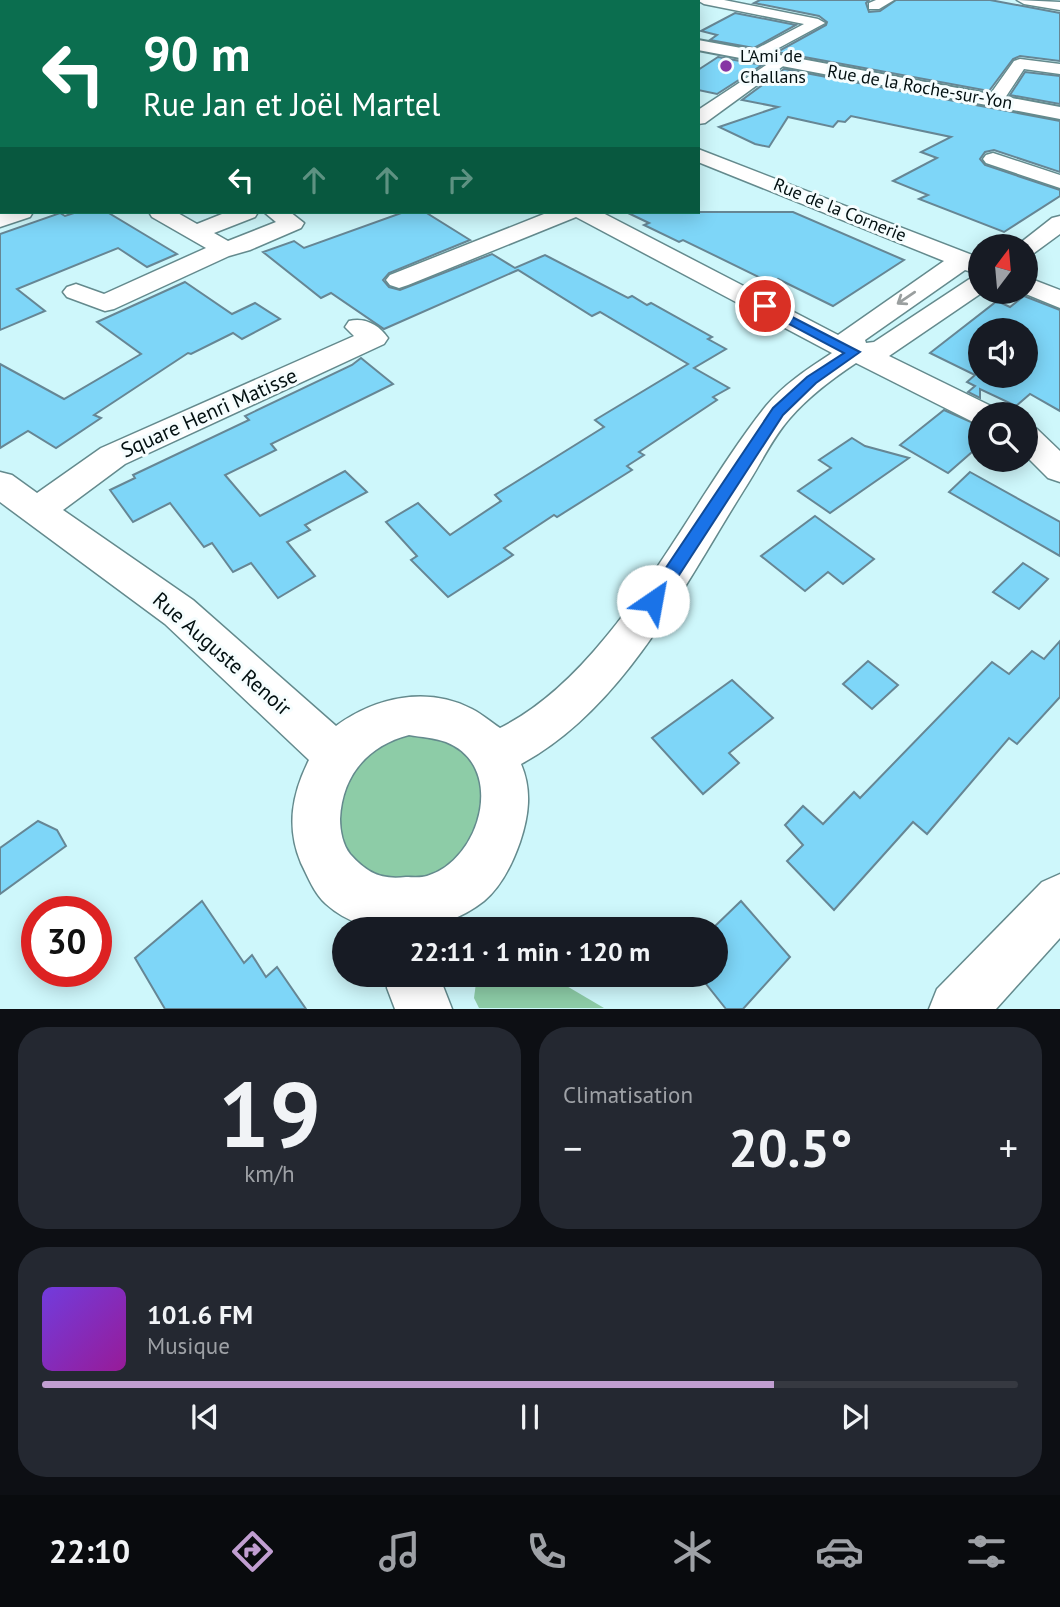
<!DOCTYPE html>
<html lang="fr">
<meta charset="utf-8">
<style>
:root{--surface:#171b24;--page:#242831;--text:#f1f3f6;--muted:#9ea1a6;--line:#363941;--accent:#c19ed1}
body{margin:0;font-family:"PT Sans",sans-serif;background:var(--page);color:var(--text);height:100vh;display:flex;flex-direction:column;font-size:26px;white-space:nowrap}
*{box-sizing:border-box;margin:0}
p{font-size:23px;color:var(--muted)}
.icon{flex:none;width:38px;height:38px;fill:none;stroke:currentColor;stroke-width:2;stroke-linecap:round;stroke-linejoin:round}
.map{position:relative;height:1009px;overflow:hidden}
.drawer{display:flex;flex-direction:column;gap:18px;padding:18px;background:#0d0f14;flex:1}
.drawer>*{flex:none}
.hud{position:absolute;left:0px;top:0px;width:700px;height:214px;box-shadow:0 4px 18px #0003;background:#0b6e4f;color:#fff;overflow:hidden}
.needle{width:46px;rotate:16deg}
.controls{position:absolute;left:968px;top:234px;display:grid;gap:14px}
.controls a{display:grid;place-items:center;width:70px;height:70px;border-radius:50%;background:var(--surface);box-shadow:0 4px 18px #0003;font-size:35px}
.speed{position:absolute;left:21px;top:896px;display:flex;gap:14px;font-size:35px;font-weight:700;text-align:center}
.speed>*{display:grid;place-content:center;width:91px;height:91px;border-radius:50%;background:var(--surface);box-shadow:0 4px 18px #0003;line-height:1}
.speed .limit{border:10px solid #d22;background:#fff;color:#111}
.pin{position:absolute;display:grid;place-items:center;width:60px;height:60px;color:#fff;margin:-30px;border:4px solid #fff;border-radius:50%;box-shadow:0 2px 7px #0007}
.me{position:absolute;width:77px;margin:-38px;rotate:33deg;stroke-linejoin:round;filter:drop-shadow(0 0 5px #0008)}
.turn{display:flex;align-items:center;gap:24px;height:147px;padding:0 28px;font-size:32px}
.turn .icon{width:91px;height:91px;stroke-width:2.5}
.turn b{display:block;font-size:49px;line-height:60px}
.lanes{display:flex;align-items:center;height:66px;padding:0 28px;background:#0003;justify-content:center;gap:35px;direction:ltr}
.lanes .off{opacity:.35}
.big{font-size:52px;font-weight:700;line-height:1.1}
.drawer .card{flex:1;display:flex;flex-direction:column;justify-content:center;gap:10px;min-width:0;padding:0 24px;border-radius:28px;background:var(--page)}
.drawer .dial{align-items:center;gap:0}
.dial b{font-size:91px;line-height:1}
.song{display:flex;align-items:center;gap:21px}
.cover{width:84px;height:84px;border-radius:10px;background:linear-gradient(135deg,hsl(260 70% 55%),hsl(300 70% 35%))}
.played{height:7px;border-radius:4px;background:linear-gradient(90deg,var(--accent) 75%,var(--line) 75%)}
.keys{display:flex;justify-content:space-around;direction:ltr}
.heat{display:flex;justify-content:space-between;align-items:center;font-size:38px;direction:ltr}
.drawer .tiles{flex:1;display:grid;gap:18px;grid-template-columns:1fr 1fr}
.card:last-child{grid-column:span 2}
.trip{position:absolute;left:332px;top:917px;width:396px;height:70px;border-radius:35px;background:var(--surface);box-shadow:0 4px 18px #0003;font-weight:700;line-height:70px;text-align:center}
.tab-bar{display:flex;height:112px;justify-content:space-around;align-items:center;background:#090b0e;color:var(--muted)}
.tab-bar .icon{width:49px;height:49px}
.tab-bar .current{color:var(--accent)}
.tab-bar b{font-size:32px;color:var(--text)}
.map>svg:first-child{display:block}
</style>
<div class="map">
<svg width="1060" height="1009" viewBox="0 0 1060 1009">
<rect width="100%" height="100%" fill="#cef7fb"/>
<g fill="#8dcca7">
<path d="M421,730L464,745L488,786L478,838L436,876L408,883L381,880L359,868L343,850L335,802L343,778L376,742Z"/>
<path d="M477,975H548L604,1008H479L474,998Z"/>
</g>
<g fill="#7ed6f8" stroke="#668694" stroke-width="2" fill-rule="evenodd">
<path d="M760,0H869L866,3L869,12L880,11L896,0H990L1060,13V61L1020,56L1013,59L989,91L777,52L826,25L827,22L819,16L754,3Z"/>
<path d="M735,13L796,25L754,48L710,40L717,35L701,31Z"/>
<path d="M718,57L762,65L717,94L698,90V70Z"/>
<path d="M784,69L1060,121V172L994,150L985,152L980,159L985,165L1060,190V196L1004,232L919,199L928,195L893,181L937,158L921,152L951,137L851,116L845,122L838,121L833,127L788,117L769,147L755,144L719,127L778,107L742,100Z"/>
<path d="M1025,72L1060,76V104L1010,95Z"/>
<path d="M77,212H107L177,254L147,267L118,248L17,289L45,311L0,330V234L60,213L65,216Z"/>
<path d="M404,212H425L470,240L389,273L383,280L389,287L400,290L492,254L515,268L545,255L628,298L632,296L647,305L651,303L712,337L708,339L726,349L694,368L729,388L713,397L717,400L639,452L644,455L627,466L632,470L557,517L554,515L504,548L513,555L448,597L411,560L417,556L386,522L418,503L450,535L501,501L495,495L604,427L595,420L688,364L600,312L592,316L518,270L384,329L331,293L321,298L263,252L294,241L304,248Z"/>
<path d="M626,212H793L904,260L833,306L778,279L771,283L683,240L679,242L644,225L649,223Z"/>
<path d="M185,282L232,314L255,303L280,319L242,339L233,333L191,354L188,353L94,415L101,418L56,448L28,431L0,448V364L64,399L141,354L97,322Z"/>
<path d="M1024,296L1060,310V411L1030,394L1016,406L980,389V398L968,392L975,386L967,382L975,375L930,353L997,301L1010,307ZM980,331H1026V376H980Z"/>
<path d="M361,358L393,384L271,444L276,450L225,475L260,516L345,471L367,492L305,525L310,530L287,542L315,576L278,598L251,563L233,572L212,543L204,547L170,503L133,522L110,490L135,478L133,475L249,420L245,416L352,365Z"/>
<path d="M944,410L980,426V445L948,473L900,445Z"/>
<path d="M852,438L865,446L909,458L830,513L798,491L831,468L819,460Z"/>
<path d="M970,472L1060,522V556L949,492Z"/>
<path d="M815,516L874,559L843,584L828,572L805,591L761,556Z"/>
<path d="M1023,563L1048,579L1019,609L993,592Z"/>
<path d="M1060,641V697L1017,744L1009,738L927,834L913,822L834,910L787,861L803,845L785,825L803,806L823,824L854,792L860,798L992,662L1009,674L1032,651L1044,659Z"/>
<path d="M868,661L898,685L872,709L843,684Z"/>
<path d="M732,680L773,718L729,753L739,763L703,794L652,738Z"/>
<path d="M38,821L57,830L66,846L0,894V848Z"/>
<path d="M202,901L244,963L252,955L266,977L277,967L306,1009H165L135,958Z"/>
<path d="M741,901L790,957L743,1009H726L699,975H716V929H712Z"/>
</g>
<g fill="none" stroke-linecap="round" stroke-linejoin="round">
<g stroke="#648a8d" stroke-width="3">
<g id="street">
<path d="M200,0H218L198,2Z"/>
<path d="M264,0H282L284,2H266Z"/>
<path d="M697,0H724L818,19L825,23L762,57L756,55L754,52L756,49L804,24L704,4Z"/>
<path d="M876,0H894L879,9H869V3Z"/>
<path d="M1017,0L1060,2V10L1024,4Z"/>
<path d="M780,56L786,58L788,61L786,64L705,123L698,124V110Z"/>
<path d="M1020,59L1060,64V74L1024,69L1001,104H989L986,100L989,96L1014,61Z"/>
<path d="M698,149L980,258V274L965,270L865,340L866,343L874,342L971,278L980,275V292H983L889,356L995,408L999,415H980V424L973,422L856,363C832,379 809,396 790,418C773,437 761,463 747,485C685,583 625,708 521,764C532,790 529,815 520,842C513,862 502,886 484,901C441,935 369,943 326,904C314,893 308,877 301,863C286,827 292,794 309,760L165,624L0,502V472L12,475L37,493L101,448L354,336L345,327L349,321C365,317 379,325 388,338L384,344L125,464L63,510L193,600L336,726C376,697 427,686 472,709C482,714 491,722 500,728C615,671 687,505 766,406C784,384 809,368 832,353L576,217L408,285L399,288L390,285L386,280L390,275L549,212H601L838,335L944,261L698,162ZM409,735C421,737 435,738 446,742C507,766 481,860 427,876C421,878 412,877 406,877C381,880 367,873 350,854C343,845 340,831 340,819C342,776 367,746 409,735Z"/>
<path d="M993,153L1060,175V188L986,163L983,159L986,155Z"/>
<path d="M0,212H33L30,217L0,227Z"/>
<path d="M149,212H176L197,224L227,212H258L255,217L214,233L228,241L276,222L264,212H290L304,223L301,228L250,250L229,256L114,309L105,311L67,297L63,292L67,287L76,284L104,294L206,248L152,217Z"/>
<path d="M1060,216V234L1034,253L1026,255V247H1015L1052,218Z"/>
<path d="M1026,277L1060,290V308L1021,292H1026Z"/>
<path d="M1026,426L1037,429L1060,451V482L1048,478L1026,456Z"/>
<path d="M1060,874V938L996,1009H929L937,989L1042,882Z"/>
<path d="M387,975H442L443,986L452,1009H395L387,988Z"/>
</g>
</g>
<g stroke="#648a8d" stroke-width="4">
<g id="secondary">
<path d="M448,0H471L472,2H449Z"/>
<path d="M698,40L1060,107V119L698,50Z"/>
</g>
</g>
<use href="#street" fill="#fff" fill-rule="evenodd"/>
<use href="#secondary" fill="#fff" fill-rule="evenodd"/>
<g stroke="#18282a" stroke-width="3.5">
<path id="rail" d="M128,2L135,0"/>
</g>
<use href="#rail" stroke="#f5fdfe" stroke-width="2.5" stroke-dasharray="7" stroke-linecap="butt"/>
</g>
<defs><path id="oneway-shaft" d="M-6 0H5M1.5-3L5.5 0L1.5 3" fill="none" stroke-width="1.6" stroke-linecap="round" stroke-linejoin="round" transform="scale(1.75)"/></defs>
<use stroke="#9a9f9f" href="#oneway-shaft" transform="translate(906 298) rotate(146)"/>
<path fill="#1a73e8" stroke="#114b97" stroke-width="2" d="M765,303L860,352L816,383L783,415L659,606L653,608L647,606L644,601L647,596L773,408L807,377L844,353L761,309L759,306Z"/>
<circle fill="#8635a4" stroke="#f5fdfe" stroke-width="2.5" cx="726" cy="66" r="7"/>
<g text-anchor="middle" stroke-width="6" stroke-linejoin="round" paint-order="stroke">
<g font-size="18" fill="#020f10" stroke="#f5fdfe" text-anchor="start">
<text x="740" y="62">L'Ami de<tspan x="740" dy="21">Challans</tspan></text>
</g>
<g font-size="18" fill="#020f10" stroke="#f5fdfe">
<text transform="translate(920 87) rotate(10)" y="6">Rue de la Roche-sur-Yon</text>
<text transform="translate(840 210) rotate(22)" y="6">Rue de la Cornerie</text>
</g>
<g font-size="21" fill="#020f10" stroke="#f5fdfe">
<text transform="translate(209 413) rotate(-24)" y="7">Square Henri Matisse</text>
<text transform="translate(222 654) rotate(41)" y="7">Rue Auguste Renoir</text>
</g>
</g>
</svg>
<div class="controls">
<a><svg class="needle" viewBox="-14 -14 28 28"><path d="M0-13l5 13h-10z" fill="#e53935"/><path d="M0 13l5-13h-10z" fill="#9ea1a6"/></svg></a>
<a><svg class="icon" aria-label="sound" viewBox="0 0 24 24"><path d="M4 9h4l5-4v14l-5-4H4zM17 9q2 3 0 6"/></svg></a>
<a><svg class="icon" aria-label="search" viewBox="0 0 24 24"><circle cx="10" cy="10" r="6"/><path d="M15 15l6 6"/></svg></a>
</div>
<div class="speed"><div class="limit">30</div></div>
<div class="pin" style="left:765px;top:306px;background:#d93025"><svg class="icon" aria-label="arrive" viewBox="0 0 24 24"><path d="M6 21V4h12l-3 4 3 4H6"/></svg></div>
<svg class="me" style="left:653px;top:601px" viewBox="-20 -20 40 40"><circle r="19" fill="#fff"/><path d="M0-13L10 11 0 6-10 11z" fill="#1a73e8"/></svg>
<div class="trip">22:11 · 1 min · 120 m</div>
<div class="hud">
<div class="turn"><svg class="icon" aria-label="left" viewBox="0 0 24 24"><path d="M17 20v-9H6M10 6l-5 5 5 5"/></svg><div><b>90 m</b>Rue Jan et Joël Martel</div></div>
<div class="lanes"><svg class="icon" aria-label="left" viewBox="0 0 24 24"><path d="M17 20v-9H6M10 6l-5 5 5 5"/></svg><svg class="icon off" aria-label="ahead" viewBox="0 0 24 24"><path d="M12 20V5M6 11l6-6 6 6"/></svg><svg class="icon off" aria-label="ahead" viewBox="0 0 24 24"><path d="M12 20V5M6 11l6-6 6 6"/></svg><svg class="icon off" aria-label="right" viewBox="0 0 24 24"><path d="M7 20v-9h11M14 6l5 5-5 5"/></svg></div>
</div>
</div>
<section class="drawer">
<div class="tiles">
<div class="card dial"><b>19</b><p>km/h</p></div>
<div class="card"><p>Climatisation</p>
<div class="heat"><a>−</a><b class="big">20.5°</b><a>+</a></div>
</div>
<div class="card">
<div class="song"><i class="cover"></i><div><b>101.6 FM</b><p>Musique</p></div></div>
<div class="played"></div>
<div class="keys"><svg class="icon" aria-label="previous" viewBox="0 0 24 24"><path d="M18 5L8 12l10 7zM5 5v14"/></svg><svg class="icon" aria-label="pause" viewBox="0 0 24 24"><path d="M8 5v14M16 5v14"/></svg><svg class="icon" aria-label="next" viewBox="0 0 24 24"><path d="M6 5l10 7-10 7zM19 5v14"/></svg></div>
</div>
</div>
</section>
<nav class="tab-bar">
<b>22:10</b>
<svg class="icon current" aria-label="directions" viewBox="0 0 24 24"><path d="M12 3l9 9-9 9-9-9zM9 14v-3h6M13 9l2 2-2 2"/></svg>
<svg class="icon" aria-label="music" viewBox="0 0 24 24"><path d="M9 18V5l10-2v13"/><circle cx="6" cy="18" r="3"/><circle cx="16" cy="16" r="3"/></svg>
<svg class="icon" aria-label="phone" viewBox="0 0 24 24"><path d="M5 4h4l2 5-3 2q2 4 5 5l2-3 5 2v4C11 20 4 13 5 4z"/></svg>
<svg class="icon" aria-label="climate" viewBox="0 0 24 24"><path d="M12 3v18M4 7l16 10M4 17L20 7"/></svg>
<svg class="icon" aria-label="car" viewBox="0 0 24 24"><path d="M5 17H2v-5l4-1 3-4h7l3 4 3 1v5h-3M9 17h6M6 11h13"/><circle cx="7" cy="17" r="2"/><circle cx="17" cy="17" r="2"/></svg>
<svg class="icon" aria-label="filters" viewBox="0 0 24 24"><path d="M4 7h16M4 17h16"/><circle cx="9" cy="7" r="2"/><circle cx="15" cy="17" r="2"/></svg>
</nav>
